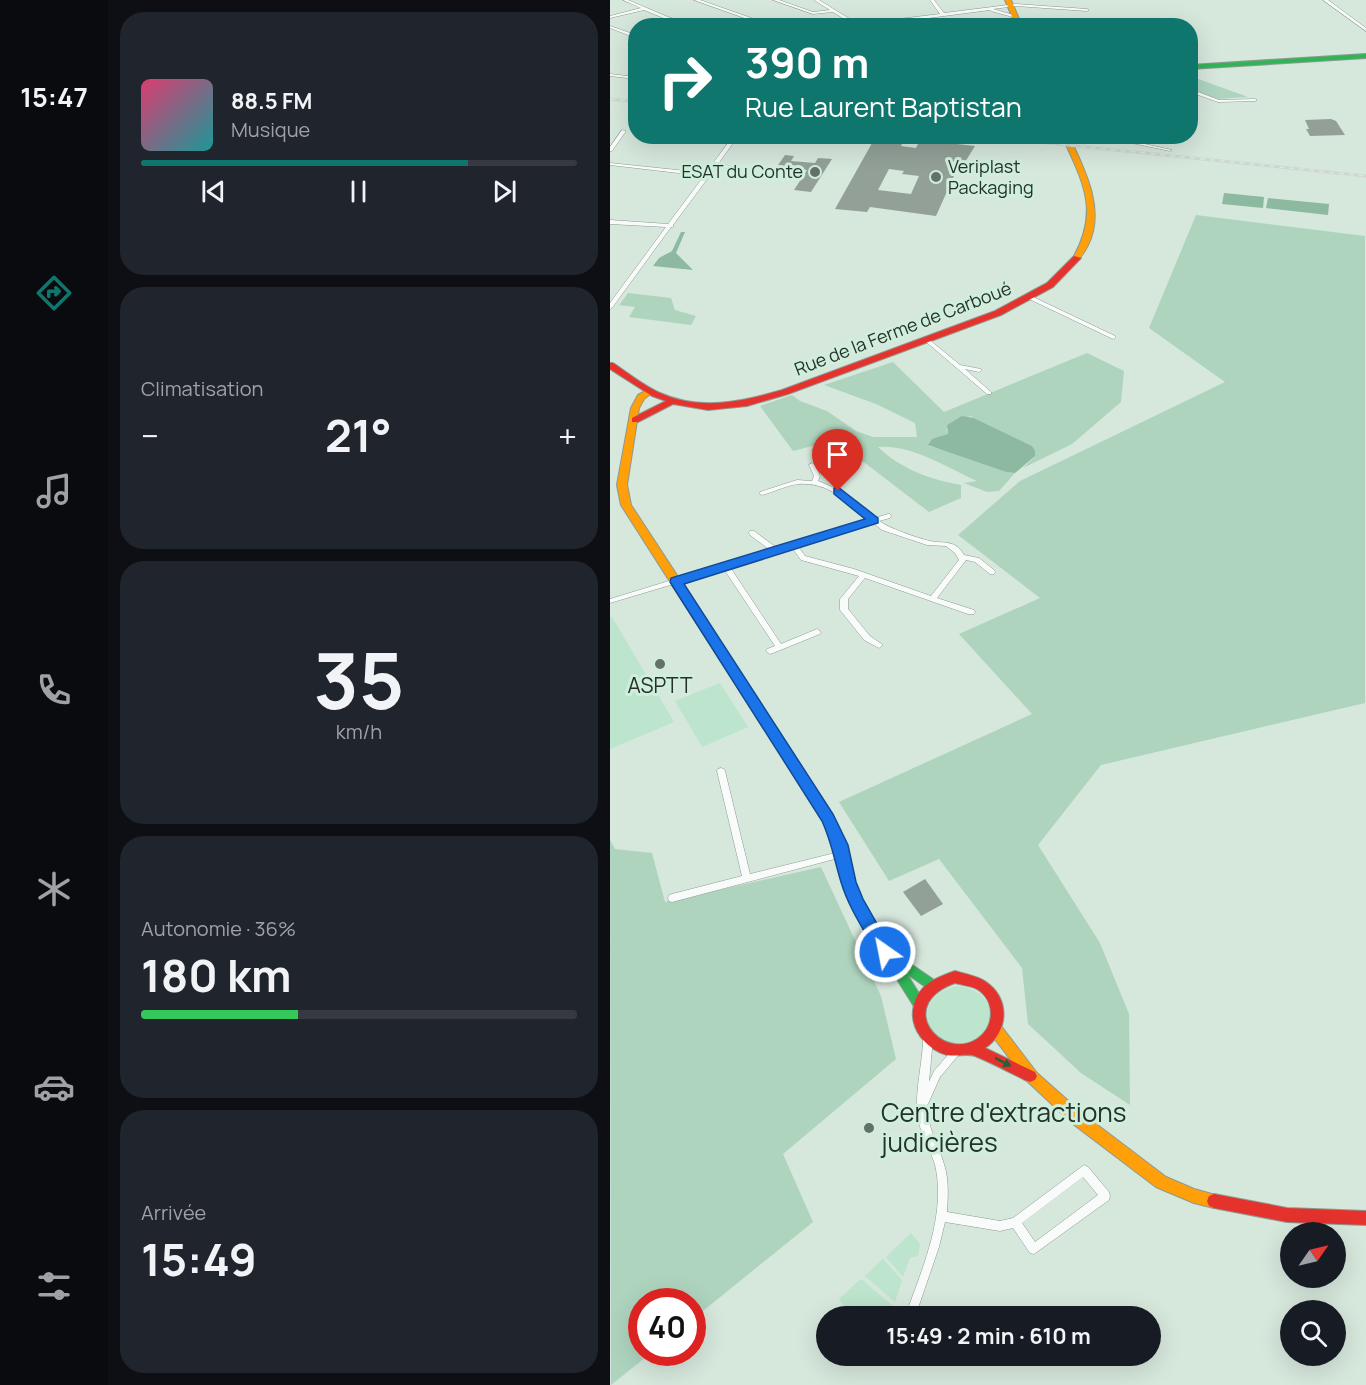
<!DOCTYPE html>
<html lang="fr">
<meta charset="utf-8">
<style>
:root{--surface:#171b24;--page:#20242c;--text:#f1f3f6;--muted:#9ea1a6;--line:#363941;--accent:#0f766e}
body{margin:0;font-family:Manrope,sans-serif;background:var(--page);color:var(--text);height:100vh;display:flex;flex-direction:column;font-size:22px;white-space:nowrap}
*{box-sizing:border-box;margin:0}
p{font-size:20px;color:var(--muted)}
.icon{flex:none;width:33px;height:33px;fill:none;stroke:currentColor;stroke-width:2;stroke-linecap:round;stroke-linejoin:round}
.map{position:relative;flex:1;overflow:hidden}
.details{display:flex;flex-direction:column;gap:12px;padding:12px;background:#0d0f14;width:502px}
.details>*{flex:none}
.top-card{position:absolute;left:18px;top:18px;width:570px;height:126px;border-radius:24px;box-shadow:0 6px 24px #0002;background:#0f766e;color:#fff;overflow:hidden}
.needle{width:39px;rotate:56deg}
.fabs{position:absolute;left:670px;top:1222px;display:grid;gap:12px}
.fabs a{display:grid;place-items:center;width:66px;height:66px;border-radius:50%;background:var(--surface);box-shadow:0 6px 24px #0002;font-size:30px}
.speed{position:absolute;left:18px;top:1288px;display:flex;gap:12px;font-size:30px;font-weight:700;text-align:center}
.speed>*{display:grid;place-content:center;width:78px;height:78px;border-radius:50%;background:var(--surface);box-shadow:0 6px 24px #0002;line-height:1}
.speed .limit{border:9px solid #d22;background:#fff;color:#111}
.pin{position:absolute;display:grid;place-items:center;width:51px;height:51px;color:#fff;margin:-62px -26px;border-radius:50% 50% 50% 0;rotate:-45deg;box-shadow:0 0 6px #0007}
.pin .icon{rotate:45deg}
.me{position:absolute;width:66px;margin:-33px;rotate:327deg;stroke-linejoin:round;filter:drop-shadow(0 0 4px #0008)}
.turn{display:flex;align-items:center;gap:21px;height:126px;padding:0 18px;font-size:27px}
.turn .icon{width:78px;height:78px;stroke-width:2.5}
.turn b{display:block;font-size:42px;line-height:51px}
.big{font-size:45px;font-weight:700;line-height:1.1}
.details .widget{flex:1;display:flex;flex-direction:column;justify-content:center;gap:9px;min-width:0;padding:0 21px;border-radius:24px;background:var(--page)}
.details .dial{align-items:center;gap:0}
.dial b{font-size:78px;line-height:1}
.song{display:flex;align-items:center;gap:18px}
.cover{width:72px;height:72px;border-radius:9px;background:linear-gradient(135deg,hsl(340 70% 55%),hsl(180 70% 35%))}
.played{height:6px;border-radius:3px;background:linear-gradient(90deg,var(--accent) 75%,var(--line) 75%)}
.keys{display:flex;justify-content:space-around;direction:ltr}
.heat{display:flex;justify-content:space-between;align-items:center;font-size:33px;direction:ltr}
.charge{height:9px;border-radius:4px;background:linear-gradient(90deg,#34c759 36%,var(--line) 0)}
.trip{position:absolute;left:206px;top:1306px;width:345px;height:60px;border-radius:30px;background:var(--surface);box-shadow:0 6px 24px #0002;font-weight:700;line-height:60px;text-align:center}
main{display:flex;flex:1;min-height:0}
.tab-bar{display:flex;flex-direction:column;width:108px;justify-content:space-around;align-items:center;background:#090b0e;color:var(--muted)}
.tab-bar .icon{width:42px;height:42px}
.tab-bar .on{color:var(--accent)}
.tab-bar b{font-size:27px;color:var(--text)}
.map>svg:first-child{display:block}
</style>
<main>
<nav class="tab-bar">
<b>15:47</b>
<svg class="icon on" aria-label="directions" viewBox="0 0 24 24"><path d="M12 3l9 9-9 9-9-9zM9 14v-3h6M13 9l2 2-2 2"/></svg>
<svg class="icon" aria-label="music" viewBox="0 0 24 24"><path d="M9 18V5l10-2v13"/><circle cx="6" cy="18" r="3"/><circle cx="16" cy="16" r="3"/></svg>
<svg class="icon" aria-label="phone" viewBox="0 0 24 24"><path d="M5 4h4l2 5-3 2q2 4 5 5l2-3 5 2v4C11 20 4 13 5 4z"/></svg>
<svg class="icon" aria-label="climate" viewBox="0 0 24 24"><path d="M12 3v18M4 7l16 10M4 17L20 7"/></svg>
<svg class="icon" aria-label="car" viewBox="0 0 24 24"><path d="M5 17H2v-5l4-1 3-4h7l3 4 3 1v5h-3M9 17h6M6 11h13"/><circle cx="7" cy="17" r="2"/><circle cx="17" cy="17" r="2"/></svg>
<svg class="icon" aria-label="filters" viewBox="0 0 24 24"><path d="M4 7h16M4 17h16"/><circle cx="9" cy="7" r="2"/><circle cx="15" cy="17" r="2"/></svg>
</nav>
<section class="details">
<div class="widget">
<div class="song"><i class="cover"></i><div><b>88.5 FM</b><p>Musique</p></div></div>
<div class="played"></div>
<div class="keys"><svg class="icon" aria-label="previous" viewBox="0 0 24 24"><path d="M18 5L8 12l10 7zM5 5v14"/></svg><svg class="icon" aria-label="pause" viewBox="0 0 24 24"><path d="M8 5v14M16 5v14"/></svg><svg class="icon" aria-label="next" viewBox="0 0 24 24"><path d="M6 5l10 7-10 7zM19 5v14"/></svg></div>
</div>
<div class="widget"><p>Climatisation</p>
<div class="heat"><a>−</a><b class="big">21°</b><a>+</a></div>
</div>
<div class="widget dial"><b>35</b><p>km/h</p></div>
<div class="widget"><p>Autonomie · 36%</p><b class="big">180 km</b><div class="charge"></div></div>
<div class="widget"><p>Arrivée</p><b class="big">15:49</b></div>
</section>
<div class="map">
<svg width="756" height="1385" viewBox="0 0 756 1385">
<rect width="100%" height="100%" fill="#d6e7dc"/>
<g fill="#bde4cd">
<path d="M0,617H2L64,722L0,749Z"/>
<path d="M110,683L138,727L92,747L65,701Z"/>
<path d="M347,986C368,988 388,1003 378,1026C374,1035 366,1041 357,1043C315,1054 298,996 347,986Z"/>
<path d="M301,1233L310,1244L308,1256L300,1258L293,1277L276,1257Z"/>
<path d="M273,1259L292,1280L285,1302L255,1276Z"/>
<path d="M251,1279L288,1310L280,1317H241L229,1299Z"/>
</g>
<g fill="#aed4be">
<path d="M580,76L638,97L607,99L581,89L587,86L581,84Z"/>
<path d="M586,215L755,236V703L491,765L428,845L490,943L519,1014L520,1105L471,1073L418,1024L412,968L329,859L279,881L229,802L422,714L349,634L430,598L348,535L410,481L615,382L539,328Z"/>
<path d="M18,293L61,298L65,310L86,316L81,325L19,317L25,307L9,305Z"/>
<path d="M477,353L514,371L511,402L462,444L413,468L425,456L422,446L360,416L336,429L338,434L319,446L338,451L396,472L405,473L389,491L377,492L354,483L367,481C336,467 301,444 268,447C291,469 319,479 351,485V498L319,512L225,440L183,451L150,406L182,395L190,401L217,411L246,431L263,437H307L305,423L266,404L214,385L283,362L334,412Z"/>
<path d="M0,840L5,849L42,853L55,902L211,867L271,996L286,1059L173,1154L203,1222L83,1319L82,1302H32V1353H41L1,1385Z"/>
</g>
<g fill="#8cb9a0">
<path d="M614,193L654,197L653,208L612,204Z"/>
<path d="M658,198L719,204L718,215L656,208Z"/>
<path d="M71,232H75L66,253L83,270L43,266L49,258L62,251Z"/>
<path d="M352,416L364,418L422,446L425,451V456L405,473L396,472L318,445L322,439L338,434L337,425Z"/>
</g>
<g fill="#92a098" fill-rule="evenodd">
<path d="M721,119L726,121L735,135L700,136L696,129H699L695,120Z"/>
<path d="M266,136H296L291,146L306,148L310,140L365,146L352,167H348L326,216L260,207L257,212L225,209ZM279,169L294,171L292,174L309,176L301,194L268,190Z"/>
<path d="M175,155L184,156L181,161L205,163L208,158L222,159L201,192L184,190L197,170L176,168L171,175L162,174Z"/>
<path d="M315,879L333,904L311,916L293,892Z"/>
</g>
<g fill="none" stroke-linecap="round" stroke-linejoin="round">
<g stroke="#8d9a92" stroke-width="1">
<g id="street">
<path d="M13,0H18L58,17L88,26H80L56,19L34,10L0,18V16L31,8Z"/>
<path d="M84,0H90L164,26H157Z"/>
<path d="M163,0H169L203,12L220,10L204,0H209L248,24L330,14L320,0H324L334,13L406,4L477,9L479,10L477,11L406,6L383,9L407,16L408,17L406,18L381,11L380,10L257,26H241L244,25L223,12L203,14Z"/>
<path d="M713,0H718L756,28V31Z"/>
<path d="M407,20H447L451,24L450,26H445L447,24L446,22H406L405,21Z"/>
<path d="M0,26L26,35V38L0,28Z"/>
<path d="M0,74L26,77V79L0,76Z"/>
<path d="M580,89L609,100L645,99L647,100L645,101L608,102L580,92Z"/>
<path d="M12,130L16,131L2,151H0V147Z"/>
<path d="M123,136H128L108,164L129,167H131V169L106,167L63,225V227H61L2,308L0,309V303L56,227L0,224V220L58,224L94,176L0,165V163L96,173Z"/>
<path d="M470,136H491L512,139L562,150L560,151L512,141Z"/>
<path d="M419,295L505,336L506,337L503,339L501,338L417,298V296Z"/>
<path d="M316,337L350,365L371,369V371L369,372L355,369L381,392V394H377L314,340V338Z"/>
<path d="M202,463L205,465L210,476L208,481L230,490L265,518L278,514H280L281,516L280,518L269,521C279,528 307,538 320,541C334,544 345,539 354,555L369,558L384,570L385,572L384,574H380L365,562L356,560L327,598L364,610L365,612L364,614H358L255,578L238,599V609L260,636L273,645L269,648L254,640L230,610V599L249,576L191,560L182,548L120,567L171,644L207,629L211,632L210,634L163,653L160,654L156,651L157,649L165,646L114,569L0,603V599L160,550L140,535L139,533L140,531H144L167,548L181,542H185L259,519C237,502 219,482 189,484C177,485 164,492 152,495L149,493L150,492L187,480L202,481L204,476L199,465ZM263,523L272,530L317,545L336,546L345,553L349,560L321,596L244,569L195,556L188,546Z"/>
<path d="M111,768L114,769L115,771L140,874L233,851L236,852L237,854L236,856L62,902L59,901L58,898L59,895L62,894L132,876L107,771L108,769Z"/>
<path d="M318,1034L321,1035L323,1038L319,1082L324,1071L344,1048L347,1047L350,1048L352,1051L330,1077L318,1104L317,1105C317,1127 328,1144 334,1164C339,1180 338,1196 337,1212L390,1221L403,1218L474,1165L478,1167L499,1192L500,1196L499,1200L424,1254L420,1253L403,1228L390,1231L335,1222L329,1247L305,1317H295C309,1277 328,1235 328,1192C328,1183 327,1173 325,1165C320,1148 310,1134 308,1117C304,1091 313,1064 313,1038L315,1035ZM473,1177L488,1195L425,1242L412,1223Z"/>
</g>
</g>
<g stroke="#8d9a92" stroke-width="2">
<g id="fast">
<path d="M756,54V58L580,69V65Z"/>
<path d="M91,617L95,618L222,815L248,891L258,912L282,951L327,982L329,986L327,990L323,992L297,974L313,1000L315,1004L313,1008L309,1010L305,1008L249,919L236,891L213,819L87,624L86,621Z"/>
</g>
</g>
<g stroke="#8d9a92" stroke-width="2">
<g id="slow">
<path d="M395,0H401L412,26H406Z"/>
<path d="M452,136H459C474,169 496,209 478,245C475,251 472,257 467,260L463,258C490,210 473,182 452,136Z"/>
<path d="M39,389L43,392L34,399L29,408L17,485L21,505L95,618L96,621L91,625L87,624L11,505L7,485L21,408L28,395Z"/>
<path d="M386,1024L391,1026L427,1073L473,1114L556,1177L584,1189L609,1196L611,1201L609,1206L604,1208L584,1203L546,1187L463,1124L417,1081L381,1034L380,1030L381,1026Z"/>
</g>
</g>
<g stroke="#8d9a92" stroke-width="2">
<g id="jam">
<path d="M464,256L471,258L443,287L391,315L178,394L137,406L98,410L63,404L28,422H22V418L56,401L42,396L0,369V363H3C18,373 34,386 50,393C90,411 131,402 172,390L385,311L437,283Z"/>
<path d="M345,971C355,974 368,976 376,982C400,998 399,1032 375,1048L425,1072L427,1076L425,1080L420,1082L415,1080C399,1072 382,1063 365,1056C357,1053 346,1057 337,1055C316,1049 298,1028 304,1005C309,984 326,978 345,971ZM345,983C352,985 361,986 367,989C386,1001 385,1027 367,1039C331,1062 284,1005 345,983Z"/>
<path d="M604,1194L677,1208L756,1211V1225L677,1222L604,1208L599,1206L597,1201L599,1196Z"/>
</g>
</g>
<use href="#street" fill="#f9fbfa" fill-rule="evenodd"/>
<use href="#fast" fill="#30b455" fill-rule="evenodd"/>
<use href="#slow" fill="#ff9f0a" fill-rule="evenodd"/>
<use href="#jam" fill="#e5322d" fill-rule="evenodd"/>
<g stroke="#d0d5d2" stroke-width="3">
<g id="rail">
<path d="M0,99L26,102"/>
<path d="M371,136L756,176"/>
</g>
</g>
<use href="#rail" stroke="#cfeedb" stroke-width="1.5" stroke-dasharray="5" stroke-linecap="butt"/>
</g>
<defs><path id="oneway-solid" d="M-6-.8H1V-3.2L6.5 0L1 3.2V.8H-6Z" transform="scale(1.5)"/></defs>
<use fill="#295f39" href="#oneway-solid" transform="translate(393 1062) rotate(27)"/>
<path fill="#1a73e8" stroke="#114b97" stroke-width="1.5" d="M228,487L268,518V523L74,584L223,814L238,845L246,882L253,899L283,952L280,957L275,959L269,957C256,933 239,909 231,882C224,859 222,843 212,821L60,582L61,578L255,519L224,494V488Z"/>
<g fill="#637168" stroke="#cfeedb" stroke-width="2">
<circle cx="205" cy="172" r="6"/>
<circle cx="326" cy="177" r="6"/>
<circle cx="50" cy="664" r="6"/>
<circle cx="259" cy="1128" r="6"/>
</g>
<g text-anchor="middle" stroke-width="6" stroke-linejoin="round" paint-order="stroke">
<g font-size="18" fill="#25312a" stroke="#cfeedb" text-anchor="start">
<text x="338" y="173">Veriplast<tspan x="338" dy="21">Packaging</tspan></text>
<text x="193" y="178" text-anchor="end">ESAT du Conte</text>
</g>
<g font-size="18" fill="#25312a" stroke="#cfeedb">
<text transform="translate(293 329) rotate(-21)" y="6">Rue de la Ferme de Carboué</text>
</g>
<g font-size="21" fill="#25312a" stroke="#cfeedb">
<text x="50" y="693">ASPTT</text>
</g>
<g font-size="26" fill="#25312a" stroke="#cfeedb" text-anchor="start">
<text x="271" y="1122">Centre d'extractions<tspan x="271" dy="30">judicières</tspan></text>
</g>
</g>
</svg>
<div class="fabs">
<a><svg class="needle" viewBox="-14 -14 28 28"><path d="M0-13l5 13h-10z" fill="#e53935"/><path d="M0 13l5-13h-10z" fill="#9ea1a6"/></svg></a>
<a><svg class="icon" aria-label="search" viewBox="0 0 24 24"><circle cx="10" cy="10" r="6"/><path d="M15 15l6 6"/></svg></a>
</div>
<div class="speed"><div class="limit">40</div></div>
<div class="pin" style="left:228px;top:491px;background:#d93025"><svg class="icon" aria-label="arrive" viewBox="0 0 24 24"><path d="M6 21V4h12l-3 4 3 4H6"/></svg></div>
<svg class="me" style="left:275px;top:952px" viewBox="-20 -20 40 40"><circle r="17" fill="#1a73e8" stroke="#fff" stroke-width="3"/><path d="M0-11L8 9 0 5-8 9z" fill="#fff"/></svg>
<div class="trip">15:49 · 2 min · 610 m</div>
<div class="top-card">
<div class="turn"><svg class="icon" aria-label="right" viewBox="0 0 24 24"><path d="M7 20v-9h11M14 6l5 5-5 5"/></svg><div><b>390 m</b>Rue Laurent Baptistan</div></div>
</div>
</div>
</main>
